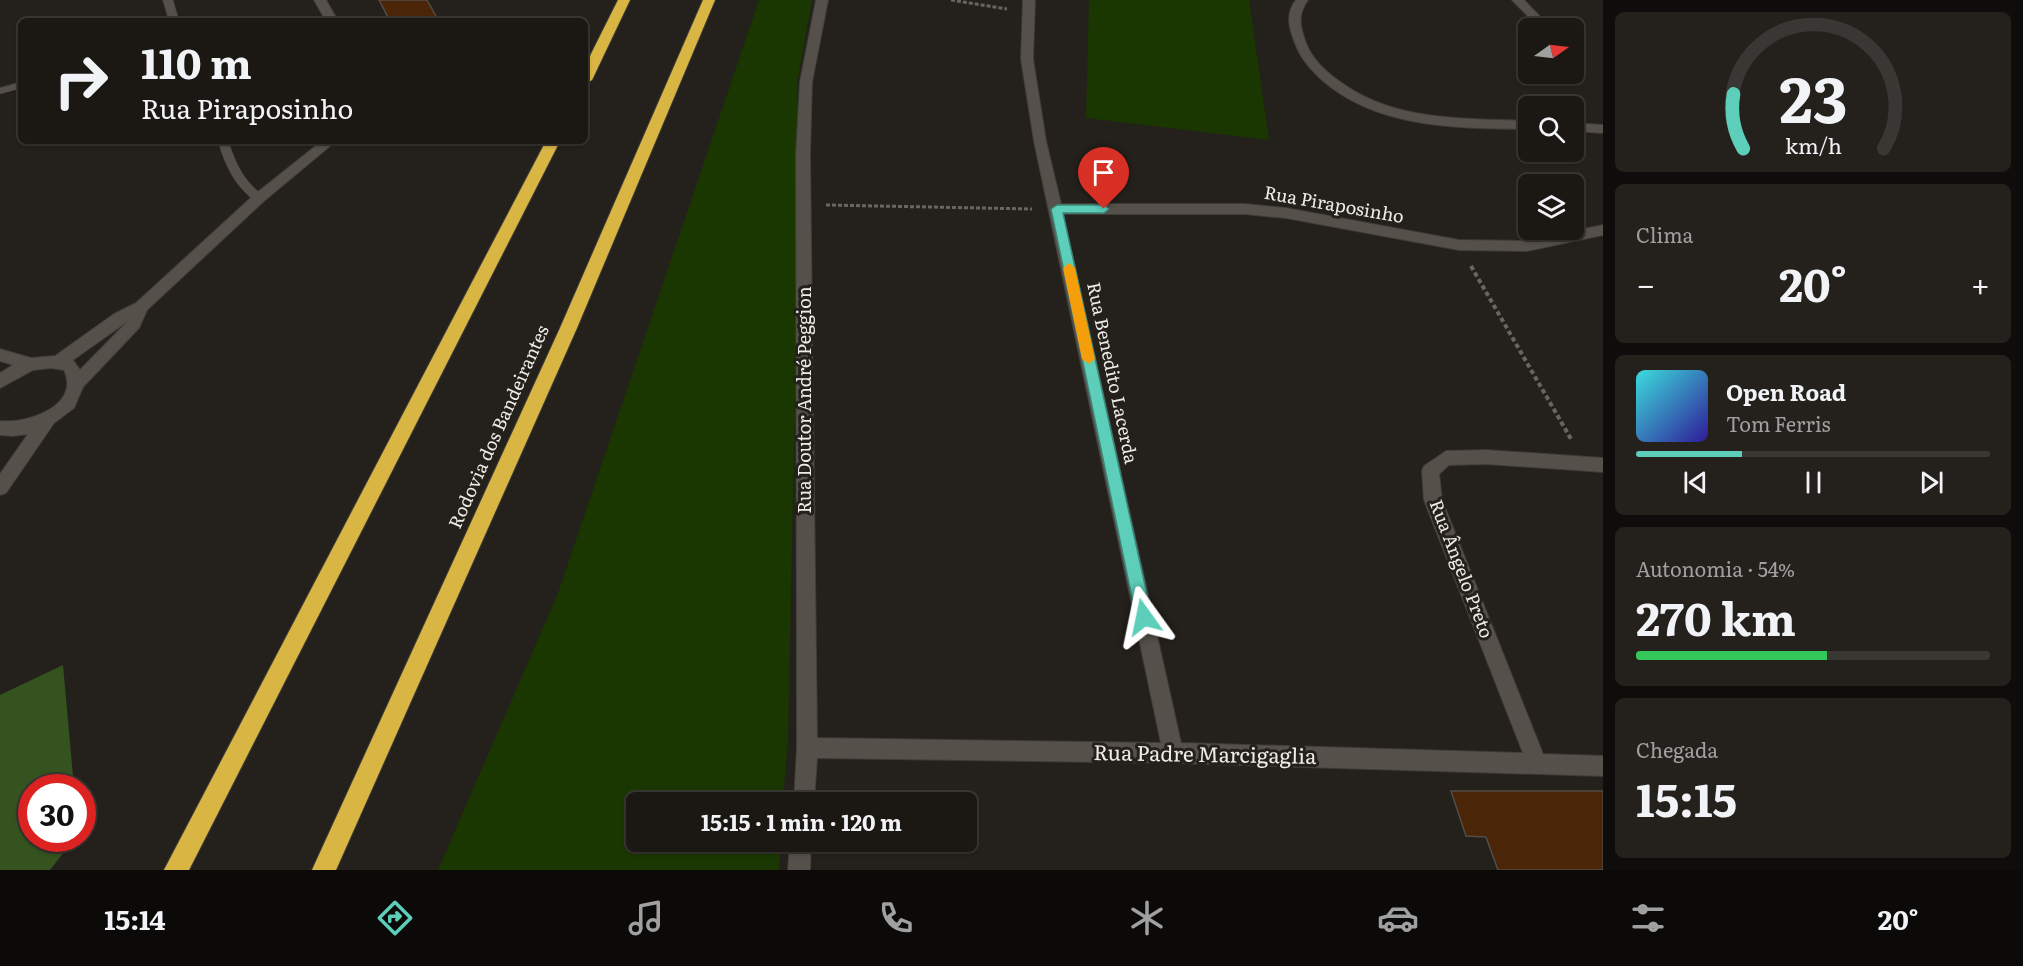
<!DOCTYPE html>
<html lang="pt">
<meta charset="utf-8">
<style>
:root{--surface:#1b1814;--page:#24211d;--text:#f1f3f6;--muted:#a0a0a0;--line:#393734;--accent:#5dceb9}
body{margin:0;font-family:Literata,serif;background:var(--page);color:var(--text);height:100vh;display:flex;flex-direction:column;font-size:22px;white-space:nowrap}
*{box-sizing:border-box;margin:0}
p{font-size:20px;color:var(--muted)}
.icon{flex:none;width:33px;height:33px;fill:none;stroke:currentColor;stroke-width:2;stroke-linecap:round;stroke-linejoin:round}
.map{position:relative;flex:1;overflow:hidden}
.drawer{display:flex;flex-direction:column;gap:12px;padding:12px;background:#0f0d0b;width:420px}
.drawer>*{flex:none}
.top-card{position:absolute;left:18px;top:18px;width:570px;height:126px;border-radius:9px;box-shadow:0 2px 4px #0004,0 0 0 2px var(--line);background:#1b1814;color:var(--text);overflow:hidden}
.needle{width:39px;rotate:76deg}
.buttons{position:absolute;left:1518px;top:18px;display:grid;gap:12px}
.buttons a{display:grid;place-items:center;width:66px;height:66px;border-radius:9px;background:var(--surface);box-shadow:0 2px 4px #0004,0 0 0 2px var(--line);font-size:30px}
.speed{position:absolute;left:18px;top:774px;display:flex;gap:12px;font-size:30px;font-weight:700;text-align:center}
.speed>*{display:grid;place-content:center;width:78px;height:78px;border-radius:50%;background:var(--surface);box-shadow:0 2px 4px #0004,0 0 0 2px var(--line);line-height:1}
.speed .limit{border:9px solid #d22;background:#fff;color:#111}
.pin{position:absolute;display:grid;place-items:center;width:51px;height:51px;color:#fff;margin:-62px -26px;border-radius:50% 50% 50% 0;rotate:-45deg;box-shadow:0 0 6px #0007}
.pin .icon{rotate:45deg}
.me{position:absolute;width:66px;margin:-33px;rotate:348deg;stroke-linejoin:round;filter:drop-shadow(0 0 4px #0008)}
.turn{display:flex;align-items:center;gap:21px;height:126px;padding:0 24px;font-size:27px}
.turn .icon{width:78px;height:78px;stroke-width:2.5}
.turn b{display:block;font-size:42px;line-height:51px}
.big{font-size:45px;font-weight:700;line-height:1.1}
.drawer .widget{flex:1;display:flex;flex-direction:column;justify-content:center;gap:9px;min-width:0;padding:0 21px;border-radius:9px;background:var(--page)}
.drawer .dial{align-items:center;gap:0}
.dial svg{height:156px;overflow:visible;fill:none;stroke:var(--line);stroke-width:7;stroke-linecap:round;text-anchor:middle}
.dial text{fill:var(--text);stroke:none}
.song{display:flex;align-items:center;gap:18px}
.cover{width:72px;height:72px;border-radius:9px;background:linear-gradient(135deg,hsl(180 70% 55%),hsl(250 70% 35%))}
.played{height:6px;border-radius:3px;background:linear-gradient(90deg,var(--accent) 30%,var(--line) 30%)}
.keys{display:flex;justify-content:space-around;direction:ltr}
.heat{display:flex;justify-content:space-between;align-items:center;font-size:33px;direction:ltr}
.charge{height:9px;border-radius:4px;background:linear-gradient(90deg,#34c759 54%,var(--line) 0)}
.trip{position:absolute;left:626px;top:792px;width:351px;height:60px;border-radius:9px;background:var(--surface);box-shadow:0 2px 4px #0004,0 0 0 2px var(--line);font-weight:700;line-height:60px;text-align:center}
.menu{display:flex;height:96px;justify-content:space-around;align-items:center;background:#0b0a08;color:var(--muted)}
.menu .icon{width:42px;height:42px}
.menu .current{color:var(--accent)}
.menu b{font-size:27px;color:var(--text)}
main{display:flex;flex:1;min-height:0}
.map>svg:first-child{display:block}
</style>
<main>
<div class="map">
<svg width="1603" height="870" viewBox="0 0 1603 870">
<rect width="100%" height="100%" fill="#24201b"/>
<g fill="#1a3601">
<path d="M759,0H812L797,84L799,206L788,738L783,802H636V842H781L779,870H438L558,593Z"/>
<path d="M1089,0H1249L1269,140L1086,118Z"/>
</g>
<path fill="#34531f" d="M63,665L74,787L32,788V838L74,839L50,870H0V695Z"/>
<g fill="#4b2508" stroke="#534c47" stroke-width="1.5">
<path d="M379,0H427L437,18L428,21H390Z"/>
<path d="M1451,791H1603V870H1498L1486,837L1466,836Z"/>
</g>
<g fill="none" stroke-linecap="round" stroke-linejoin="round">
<g stroke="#3e3c38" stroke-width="1">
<g id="service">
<path d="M163,0H173L179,21H169Z"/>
<path d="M21,82V88L0,94V88Z"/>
<path d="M218,141H228C236,163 243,181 263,195V201H255C234,185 225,165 218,141Z"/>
</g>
</g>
<g stroke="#3e3c38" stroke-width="2">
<g id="minor">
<path d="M314,0H326L338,21H326Z"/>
<path d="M816,0H828L812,82L810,154L817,738L1161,743L1034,141L1021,59L1023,0H1035L1033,59L1046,141L1061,204H1245L1286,208L1459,240L1527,241L1603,225V235L1527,251L1459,250L1286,218L1245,214H1063L1181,743L1523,753L1424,500L1422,471L1424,466L1446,451L1486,450L1603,458V472L1486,464L1449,465L1439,474L1442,500L1543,754L1603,756V776L1173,763L817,758L814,802H794L797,748L796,154L800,82Z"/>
<path d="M1296,0H1308C1297,15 1300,27 1306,43C1312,59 1325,71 1339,81C1394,122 1463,118 1528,121V129C1458,128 1378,129 1322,80C1311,70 1300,58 1295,43C1289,28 1285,14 1296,0Z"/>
<path d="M1512,0H1524L1551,28H1540Z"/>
<path d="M1574,123L1603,125V133L1574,131Z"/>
<path d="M322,141H336L264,201L147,310L139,328L83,387L74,408L54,423L6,493L0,495V474L28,434L13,436L0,435V421C27,424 81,406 64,370L51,368L33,370L0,388V373L13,365L0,361V349L31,358L55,356L114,314L136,303L254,195ZM128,321L80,370L73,360Z"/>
<path d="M790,842H811L810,870H788Z"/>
</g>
</g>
<g stroke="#3e3c38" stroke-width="2">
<g id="motorway">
<path d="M618,0H630L592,80L585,84V66Z"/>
<path d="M703,0H715L577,328L336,870H312L560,328Z"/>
<path d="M546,141H560L189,870H164Z"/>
</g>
</g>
<g stroke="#696560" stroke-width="3" stroke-dasharray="4 2" stroke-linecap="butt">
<path d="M951,0L1007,9"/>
<path d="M826,205L1032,209"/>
</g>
<path stroke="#696560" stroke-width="4" stroke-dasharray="4.5 3" stroke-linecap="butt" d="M1471,266L1571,439"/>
<use href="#service" fill="#55504a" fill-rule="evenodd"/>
<use href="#minor" fill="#55504a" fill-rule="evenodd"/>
<use href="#motorway" fill="#d9b544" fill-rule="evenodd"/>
</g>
<path fill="#5dceb9" stroke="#3c8678" stroke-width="1.5" d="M1057,205H1104L1109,209L1104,213H1063L1152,617L1149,623L1144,625L1138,623L1136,617L1051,209Z"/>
<path fill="#f59e0b" d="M1069,263L1075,268L1095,359L1089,364L1082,359L1063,268Z"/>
<g text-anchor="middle" stroke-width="6" stroke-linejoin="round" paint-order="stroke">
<g font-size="18" fill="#eeebe7" stroke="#24201b">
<text transform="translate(1334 205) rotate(10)" y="6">Rua Piraposinho</text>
<text transform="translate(1112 373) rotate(78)" y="6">Rua Benedito Lacerda</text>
<text transform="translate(805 400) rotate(-90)" y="6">Rua Doutor André Peggion</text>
<text transform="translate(499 427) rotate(-66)" y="6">Rodovia dos Bandeirantes</text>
<text transform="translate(1461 569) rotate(69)" y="6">Rua Ângelo Preto</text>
</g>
<g font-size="21" fill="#eeebe7" stroke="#24201b">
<text transform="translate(1205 755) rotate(1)" y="7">Rua Padre Marcigaglia</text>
</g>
</g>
</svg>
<div class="buttons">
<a><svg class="needle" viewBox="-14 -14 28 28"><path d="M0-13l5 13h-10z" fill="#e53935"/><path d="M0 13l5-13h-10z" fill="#a0a0a0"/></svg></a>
<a><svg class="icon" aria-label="search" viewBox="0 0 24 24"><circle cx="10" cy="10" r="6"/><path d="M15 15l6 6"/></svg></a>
<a><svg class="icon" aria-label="layers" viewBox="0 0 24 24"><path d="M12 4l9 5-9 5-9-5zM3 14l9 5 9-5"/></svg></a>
</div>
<div class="speed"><div class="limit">30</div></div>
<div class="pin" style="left:1104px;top:209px;background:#d93025"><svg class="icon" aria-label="arrive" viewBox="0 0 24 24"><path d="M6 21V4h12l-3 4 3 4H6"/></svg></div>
<svg class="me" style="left:1144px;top:617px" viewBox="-20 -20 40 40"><path d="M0-17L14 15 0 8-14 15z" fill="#5dceb9" stroke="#fff" stroke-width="4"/></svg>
<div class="trip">15:15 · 1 min · 120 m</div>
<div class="top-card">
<div class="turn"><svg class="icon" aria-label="right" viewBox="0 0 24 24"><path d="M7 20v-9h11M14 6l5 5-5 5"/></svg><div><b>110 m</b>Rua Piraposinho</div></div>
</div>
</div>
<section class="drawer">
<div class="widget dial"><svg viewBox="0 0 100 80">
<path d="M14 69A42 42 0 1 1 86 69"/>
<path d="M14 69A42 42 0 0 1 9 41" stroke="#5dceb9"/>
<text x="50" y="56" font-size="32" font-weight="700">23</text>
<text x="50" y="72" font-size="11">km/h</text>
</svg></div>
<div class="widget"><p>Clima</p>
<div class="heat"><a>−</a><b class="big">20°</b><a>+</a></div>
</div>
<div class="widget">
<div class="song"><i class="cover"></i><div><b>Open Road</b><p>Tom Ferris</p></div></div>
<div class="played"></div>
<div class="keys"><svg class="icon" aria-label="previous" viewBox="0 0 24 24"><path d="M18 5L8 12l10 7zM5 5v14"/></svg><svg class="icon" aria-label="pause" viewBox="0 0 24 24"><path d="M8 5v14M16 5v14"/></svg><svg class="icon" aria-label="next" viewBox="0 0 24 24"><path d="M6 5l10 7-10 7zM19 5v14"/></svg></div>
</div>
<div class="widget"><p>Autonomia · 54%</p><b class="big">270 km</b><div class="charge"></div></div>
<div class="widget"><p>Chegada</p><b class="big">15:15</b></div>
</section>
</main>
<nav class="menu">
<b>15:14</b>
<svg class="icon current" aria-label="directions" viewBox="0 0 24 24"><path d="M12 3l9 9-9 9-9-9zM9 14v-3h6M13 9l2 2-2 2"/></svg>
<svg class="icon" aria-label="music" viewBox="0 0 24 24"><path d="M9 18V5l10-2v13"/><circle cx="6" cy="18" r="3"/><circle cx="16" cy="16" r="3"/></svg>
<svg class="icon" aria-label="phone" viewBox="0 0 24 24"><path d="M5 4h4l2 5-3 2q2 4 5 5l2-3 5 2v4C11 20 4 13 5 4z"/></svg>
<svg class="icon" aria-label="climate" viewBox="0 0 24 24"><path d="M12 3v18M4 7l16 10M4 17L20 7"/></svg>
<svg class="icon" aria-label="car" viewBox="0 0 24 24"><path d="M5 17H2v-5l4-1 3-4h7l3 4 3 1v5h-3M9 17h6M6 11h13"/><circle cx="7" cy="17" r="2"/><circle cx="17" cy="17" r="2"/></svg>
<svg class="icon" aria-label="filters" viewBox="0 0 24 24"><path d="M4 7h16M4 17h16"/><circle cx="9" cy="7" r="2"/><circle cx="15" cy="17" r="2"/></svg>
<b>20°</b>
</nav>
